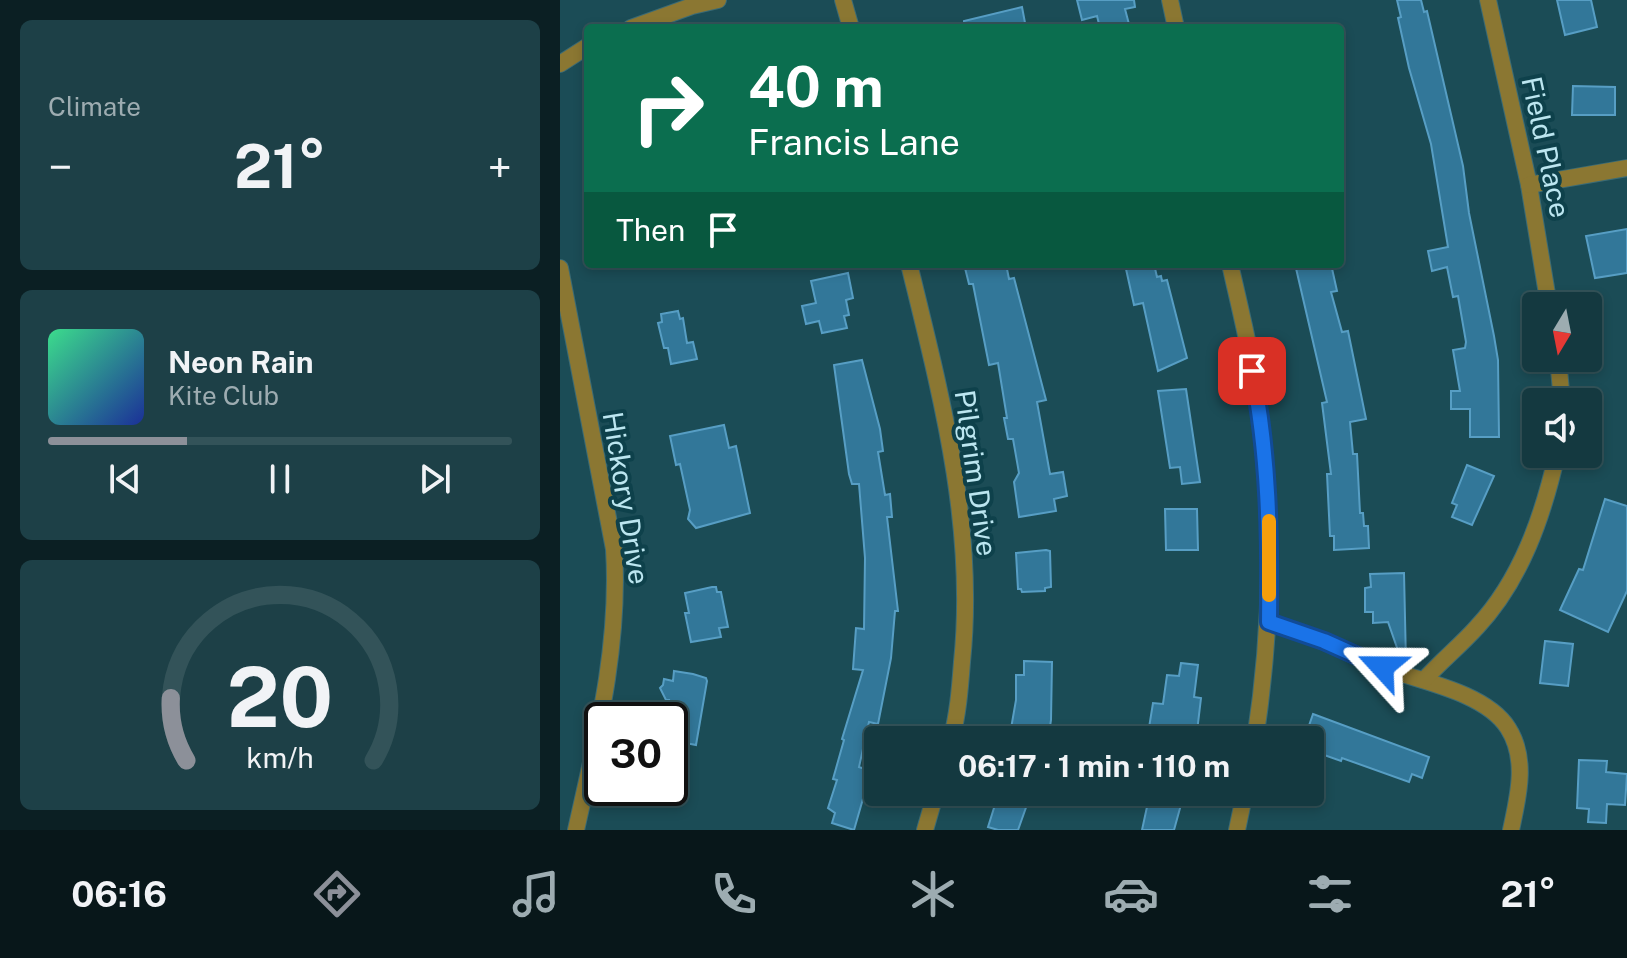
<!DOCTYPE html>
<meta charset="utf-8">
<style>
:root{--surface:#143940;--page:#1d4047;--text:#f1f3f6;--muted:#9dacb1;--line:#335359;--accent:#8c9099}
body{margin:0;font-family:"Public Sans",sans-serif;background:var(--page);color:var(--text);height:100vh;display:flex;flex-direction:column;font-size:30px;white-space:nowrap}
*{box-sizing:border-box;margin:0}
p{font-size:26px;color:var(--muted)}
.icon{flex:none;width:44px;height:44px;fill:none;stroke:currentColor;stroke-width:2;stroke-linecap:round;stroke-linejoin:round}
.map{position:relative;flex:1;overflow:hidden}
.sheet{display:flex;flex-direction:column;gap:20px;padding:20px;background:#0b1f23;width:560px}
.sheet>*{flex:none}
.top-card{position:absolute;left:24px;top:24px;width:760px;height:244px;border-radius:8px;box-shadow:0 4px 12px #0003,0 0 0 2px var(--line);background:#0b6e4f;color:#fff;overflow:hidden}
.needle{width:52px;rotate:190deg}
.buttons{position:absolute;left:962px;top:292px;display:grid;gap:16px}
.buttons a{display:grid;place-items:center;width:80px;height:80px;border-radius:8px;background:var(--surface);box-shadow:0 4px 12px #0003,0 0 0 2px var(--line);font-size:40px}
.speed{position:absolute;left:24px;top:702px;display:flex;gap:16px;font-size:40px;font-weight:700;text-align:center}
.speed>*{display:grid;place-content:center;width:104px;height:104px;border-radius:50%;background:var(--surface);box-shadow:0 4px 12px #0003,0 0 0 2px var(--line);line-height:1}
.speed .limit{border:4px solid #111;border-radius:12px;background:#fff;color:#111}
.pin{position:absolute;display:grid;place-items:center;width:68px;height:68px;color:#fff;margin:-34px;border-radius:16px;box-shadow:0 4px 12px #0006}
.me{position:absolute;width:88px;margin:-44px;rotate:294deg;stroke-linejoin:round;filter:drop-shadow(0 0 6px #0008)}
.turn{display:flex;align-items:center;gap:28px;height:168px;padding:0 32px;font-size:36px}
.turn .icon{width:104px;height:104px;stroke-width:2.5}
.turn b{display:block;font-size:56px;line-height:68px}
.then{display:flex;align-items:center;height:76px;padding:0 32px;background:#0003;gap:16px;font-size:30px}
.big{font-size:60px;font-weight:700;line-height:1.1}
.sheet .widget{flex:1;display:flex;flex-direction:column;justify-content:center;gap:12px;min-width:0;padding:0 28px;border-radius:12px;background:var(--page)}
.sheet .dial{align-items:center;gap:0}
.dial svg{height:208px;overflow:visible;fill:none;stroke:var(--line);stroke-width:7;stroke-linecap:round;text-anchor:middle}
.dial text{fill:var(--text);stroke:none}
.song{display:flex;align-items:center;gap:24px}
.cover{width:96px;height:96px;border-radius:12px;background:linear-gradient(135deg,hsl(150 70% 55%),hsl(230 70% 35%))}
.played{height:8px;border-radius:4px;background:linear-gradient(90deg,var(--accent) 30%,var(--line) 30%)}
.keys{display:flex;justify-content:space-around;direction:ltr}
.heat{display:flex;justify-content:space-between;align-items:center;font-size:44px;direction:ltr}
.trip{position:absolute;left:304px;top:726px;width:460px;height:80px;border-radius:8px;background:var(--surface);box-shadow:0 4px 12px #0003,0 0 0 2px var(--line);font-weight:700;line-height:80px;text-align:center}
.dock{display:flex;height:128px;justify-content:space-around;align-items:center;background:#08171a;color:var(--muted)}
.dock .icon{width:56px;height:56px}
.dock .current{color:var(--accent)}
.dock b{font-size:36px;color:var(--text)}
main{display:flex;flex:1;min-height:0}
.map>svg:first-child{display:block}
</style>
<main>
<section class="sheet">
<div class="widget"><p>Climate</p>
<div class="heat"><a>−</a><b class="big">21°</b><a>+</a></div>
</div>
<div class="widget">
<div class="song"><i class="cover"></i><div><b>Neon Rain</b><p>Kite Club</p></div></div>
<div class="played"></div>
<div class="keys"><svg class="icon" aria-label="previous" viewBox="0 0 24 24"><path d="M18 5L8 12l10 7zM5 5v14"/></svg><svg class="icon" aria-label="pause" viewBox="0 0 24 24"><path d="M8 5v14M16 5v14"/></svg><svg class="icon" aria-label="next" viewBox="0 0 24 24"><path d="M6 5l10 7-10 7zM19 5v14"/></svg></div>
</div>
<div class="widget dial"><svg viewBox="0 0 100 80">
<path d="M14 69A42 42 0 1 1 86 69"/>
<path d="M14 69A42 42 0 0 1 8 45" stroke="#8c9099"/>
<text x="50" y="56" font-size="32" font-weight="700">20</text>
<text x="50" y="72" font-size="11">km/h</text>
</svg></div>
</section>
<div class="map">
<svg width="1067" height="830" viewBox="0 0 1067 830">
<rect width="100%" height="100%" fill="#1b4c56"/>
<g fill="#327799" stroke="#579ec4" stroke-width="2">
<path d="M517,0H574L575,7L565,9L570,28H540L537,16L522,20Z"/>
<path d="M837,0H861L864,12L867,11L903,166L909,213L934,336L938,360L939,437H910V409H891V391H900L893,350L905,348L906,342L898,296L893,297L887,267L872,271L868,251L888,247L871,144L849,68L838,18L841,17Z"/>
<path d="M997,0H1031L1037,27L1005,35Z"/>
<path d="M462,7L466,28H404V21Z"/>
<path d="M1013,86L1055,87V115H1012Z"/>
<path d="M1067,229V273L1035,278L1026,236Z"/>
<path d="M404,264H446L449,279L454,278L486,400L477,402L490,474L503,472L507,496L494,499L496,511L459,517L454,482L459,473L453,439H448L444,418H447L438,363L429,365L413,284H409Z"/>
<path d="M594,264L597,277L601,276L602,281L607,280L627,358L598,371L583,303L574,305L566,269Z"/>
<path d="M735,264H771L777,291L771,292L782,332L788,331L806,419L790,422L793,454H797L800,513H803L804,526H808L809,548L774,550V536H770L767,474H771L762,403L767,402Z"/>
<path d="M288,273L293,298L286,300L289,315L284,316L287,328L262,333L259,321L246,324L242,306L256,303L251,281Z"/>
<path d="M118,311L120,319L123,318L127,343L133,342L137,359L111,364L108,348H104L98,323L102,322L101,314Z"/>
<path d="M302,360L320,429L323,451L318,452L325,495L330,494L332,517H327L338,611H335L331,658L318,724L309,722L299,767L311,771L294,830L272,823L275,813L268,808L277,780L273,779L284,740L282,739L303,670L293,669L296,628L304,629L305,558L299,484H292L289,474L274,365Z"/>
<path d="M626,389L640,482L622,484L620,467L610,468L598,391Z"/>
<path d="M164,425L169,448L176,446L190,513L136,528L128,519L130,510L120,464L116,465L110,436Z"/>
<path d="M907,465L934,476L912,525L892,517L897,505L892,503Z"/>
<path d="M1045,499L1067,506V591L1048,632L1000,610L1019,569L1023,570Z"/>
<path d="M605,509H637L638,550H606Z"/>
<path d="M486,550L490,551L491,587L485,588V591L462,592L461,589H458L456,553Z"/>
<path d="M844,573L846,662H842L828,622L813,623V612H805V588L811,587L810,574Z"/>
<path d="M152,587H156L157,592H161L168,627L159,628L161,637L131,642L125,613H129L125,593Z"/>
<path d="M985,641L1013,644L1008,686L980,683Z"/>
<path d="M464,661L492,662L491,720L488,740H449L456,700V675H464Z"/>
<path d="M621,663L638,665L634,697L641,698L636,740H587L593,703L603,704L607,675L619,676Z"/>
<path d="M114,671L133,674L146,678L147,681L136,745L110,740V720H106L109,700H106L100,688L103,685L104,679L113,681Z"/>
<path d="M753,714L869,757L862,778L852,774L849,782L782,758L781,761L750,750V740H744Z"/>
<path d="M1019,760L1047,761L1046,772L1067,774L1065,805L1047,804L1046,823L1028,822L1029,809L1017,808Z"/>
<path d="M439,792L469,799L458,830H438L428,827Z"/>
<path d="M590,793L622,801L614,830H582Z"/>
</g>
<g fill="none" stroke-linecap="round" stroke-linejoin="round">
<g stroke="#3b6b75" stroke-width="18">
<g id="minor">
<path d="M283,0L291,28"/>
<path d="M610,0L616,28"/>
<path d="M928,0L969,185L989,306"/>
<path d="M71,28L132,6L158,0"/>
<path d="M0,64L28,46"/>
<path d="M969,185L1067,168"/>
<path d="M349,264C381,395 416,526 402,662C400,688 398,715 391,740"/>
<path d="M670,264C680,309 692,355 698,401C713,518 713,623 695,740"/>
<path d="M0,268L54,549C60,646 37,736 16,830"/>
<path d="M998,358L1002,402"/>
<path d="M709,622C728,628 748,635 767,643C786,651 804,661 823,668C861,681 926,693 948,728C968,759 958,797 951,830"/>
<path d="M864,680C881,661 900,646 917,627C961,580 983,516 997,454"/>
<path d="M365,830L376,792"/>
<path d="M677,830L685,792"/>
</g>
</g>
<use href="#minor" stroke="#8b7732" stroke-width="16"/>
</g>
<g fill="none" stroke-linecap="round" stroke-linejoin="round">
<g stroke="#114b97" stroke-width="20">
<path id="route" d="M692,371C709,454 710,538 709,622L764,641L822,667"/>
</g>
<use href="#route" stroke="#1a73e8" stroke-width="14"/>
<path stroke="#f59e0b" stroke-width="14" d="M709,521V595"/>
</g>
<g text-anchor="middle" stroke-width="8" stroke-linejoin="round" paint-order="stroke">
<g font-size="28" fill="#bce6f0" stroke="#0e414b">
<text transform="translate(986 147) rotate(78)" y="10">Field Place</text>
<text transform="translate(416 473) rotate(82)" y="10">Pilgrim Drive</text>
<text transform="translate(66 498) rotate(81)" y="10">Hickory Drive</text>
</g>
</g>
</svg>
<div class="buttons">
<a><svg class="needle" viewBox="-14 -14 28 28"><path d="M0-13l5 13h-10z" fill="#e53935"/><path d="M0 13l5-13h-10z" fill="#9dacb1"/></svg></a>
<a><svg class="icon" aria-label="sound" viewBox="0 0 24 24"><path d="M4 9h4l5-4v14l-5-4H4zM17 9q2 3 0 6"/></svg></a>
</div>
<div class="speed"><div class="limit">30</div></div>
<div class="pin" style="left:692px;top:371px;background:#d93025"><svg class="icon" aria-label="arrive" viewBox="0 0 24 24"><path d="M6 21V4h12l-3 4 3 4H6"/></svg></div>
<svg class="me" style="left:822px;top:667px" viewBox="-20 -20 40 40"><path d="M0-17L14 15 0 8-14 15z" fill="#1a73e8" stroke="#fff" stroke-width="4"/></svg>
<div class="trip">06:17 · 1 min · 110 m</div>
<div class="top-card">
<div class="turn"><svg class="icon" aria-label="right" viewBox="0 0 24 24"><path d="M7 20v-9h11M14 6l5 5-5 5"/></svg><div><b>40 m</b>Francis Lane</div></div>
<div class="then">Then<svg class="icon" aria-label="arrive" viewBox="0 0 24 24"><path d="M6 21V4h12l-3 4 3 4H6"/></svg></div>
</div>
</div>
</main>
<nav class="dock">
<b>06:16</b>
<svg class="icon current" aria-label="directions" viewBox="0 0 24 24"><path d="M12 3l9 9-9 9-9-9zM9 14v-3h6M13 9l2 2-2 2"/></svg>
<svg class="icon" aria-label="music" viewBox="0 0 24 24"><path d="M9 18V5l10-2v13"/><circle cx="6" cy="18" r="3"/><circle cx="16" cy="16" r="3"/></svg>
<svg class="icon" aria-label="phone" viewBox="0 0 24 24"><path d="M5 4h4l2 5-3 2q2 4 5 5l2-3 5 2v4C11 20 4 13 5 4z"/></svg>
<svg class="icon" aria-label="climate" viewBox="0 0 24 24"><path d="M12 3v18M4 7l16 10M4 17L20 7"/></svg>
<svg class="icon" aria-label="car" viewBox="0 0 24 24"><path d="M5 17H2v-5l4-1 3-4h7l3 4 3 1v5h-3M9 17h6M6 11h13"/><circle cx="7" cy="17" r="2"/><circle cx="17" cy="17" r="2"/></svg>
<svg class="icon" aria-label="filters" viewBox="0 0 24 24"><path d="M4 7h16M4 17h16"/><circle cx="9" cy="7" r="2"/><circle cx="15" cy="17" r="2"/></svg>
<b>21°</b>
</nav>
